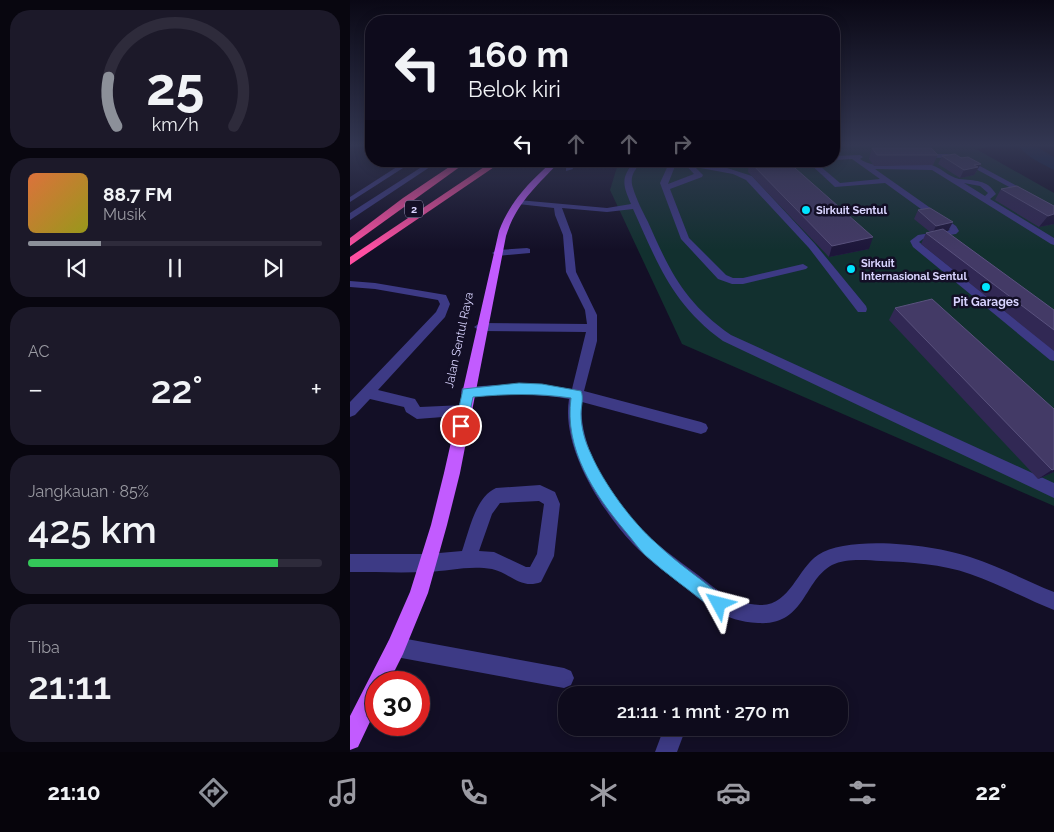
<!DOCTYPE html>
<html lang="id">
<meta charset="utf-8">
<style>
:root{--surface:#0e0b1c;--page:#1c1929;--text:#f1f3f6;--muted:#9b9ba3;--line:#2e2b3b;--accent:#8c9099}
body{margin:0;font-family:Raleway,sans-serif;background:var(--page);color:var(--text);height:100vh;display:flex;flex-direction:column;font-size:19px;white-space:nowrap}
*{box-sizing:border-box;margin:0}
p{font-size:16px;color:var(--muted)}
.icon{flex:none;width:28px;height:28px;fill:none;stroke:currentColor;stroke-width:2;stroke-linecap:round;stroke-linejoin:round}
.map{position:relative;flex:1;overflow:hidden}
.sheet{display:flex;flex-direction:column;gap:10px;padding:10px;background:#08060f;width:350px}
.sheet>*{flex:none}
.top-card{position:absolute;left:15px;top:15px;width:475px;height:152px;border-radius:20px;box-shadow:0 2px 12px #0003,0 0 0 1px var(--line);background:#0e0b1c;color:var(--text);overflow:hidden}
.speed{position:absolute;left:15px;top:671px;display:flex;gap:10px;font-size:25px;font-weight:700;text-align:center}
.speed>*{display:grid;place-content:center;width:65px;height:65px;border-radius:50%;background:var(--surface);box-shadow:0 2px 12px #0003,0 0 0 1px var(--line);line-height:1}
.speed .limit{border:8px solid #d22;background:#fff;color:#111}
.pin{position:absolute;display:grid;place-items:center;width:42px;height:42px;color:#fff;margin:-21px;border:2px solid #fff;border-radius:50%;box-shadow:0 1px 5px #0007}
.me{position:absolute;width:55px;margin:-28px;rotate:308deg;stroke-linejoin:round;filter:drop-shadow(0 0 4px #0008)}
.turn{display:flex;align-items:center;gap:18px;height:105px;padding:0 20px;font-size:22px}
.turn .icon{width:65px;height:65px;stroke-width:2.5}
.turn b{display:block;font-size:35px;line-height:42px}
.lanes{display:flex;align-items:center;height:48px;padding:0 20px;background:#0003;justify-content:center;gap:25px;direction:ltr}
.lanes .off{opacity:.35}
.big{font-size:38px;font-weight:600;line-height:1.1}
.sheet .widget{flex:1;display:flex;flex-direction:column;justify-content:center;gap:8px;min-width:0;padding:0 18px;border-radius:20px;background:var(--page)}
.sheet .dial{align-items:center;gap:0}
.dial svg{height:130px;overflow:visible;fill:none;stroke:var(--line);stroke-width:7;stroke-linecap:round;text-anchor:middle}
.dial text{fill:var(--text);stroke:none}
.song{display:flex;align-items:center;gap:15px}
.cover{width:60px;height:60px;border-radius:8px;background:linear-gradient(135deg,hsl(20 70% 55%),hsl(60 70% 35%))}
.played{height:5px;border-radius:2px;background:linear-gradient(90deg,var(--accent) 25%,var(--line) 25%)}
.keys{display:flex;justify-content:space-around;direction:ltr}
.heat{display:flex;justify-content:space-between;align-items:center;font-size:28px;direction:ltr}
.charge{height:8px;border-radius:4px;background:linear-gradient(90deg,#34c759 85%,var(--line) 0)}
.trip{position:absolute;left:208px;top:686px;width:290px;height:50px;border-radius:20px;background:var(--surface);box-shadow:0 2px 12px #0003,0 0 0 1px var(--line);font-weight:600;line-height:50px;text-align:center}
.tab-bar{display:flex;height:80px;justify-content:space-around;align-items:center;background:#06040b;color:var(--muted)}
.tab-bar .icon{width:35px;height:35px}
.tab-bar .selected{color:var(--accent)}
.tab-bar b{font-size:22px;color:var(--text)}
main{display:flex;flex:1;min-height:0}
.map>svg:first-child{display:block}
</style>
<main>
<section class="sheet">
<div class="widget dial"><svg viewBox="0 0 100 80">
<path d="M14 69A42 42 0 1 1 86 69"/>
<path d="M14 69A42 42 0 0 1 9 39" stroke="#8c9099"/>
<text x="50" y="56" font-size="32" font-weight="700">25</text>
<text x="50" y="72" font-size="11">km/h</text>
</svg></div>
<div class="widget">
<div class="song"><i class="cover"></i><div><b>88.7 FM</b><p>Musik</p></div></div>
<div class="played"></div>
<div class="keys"><svg class="icon" aria-label="previous" viewBox="0 0 24 24"><path d="M18 5L8 12l10 7zM5 5v14"/></svg><svg class="icon" aria-label="pause" viewBox="0 0 24 24"><path d="M8 5v14M16 5v14"/></svg><svg class="icon" aria-label="next" viewBox="0 0 24 24"><path d="M6 5l10 7-10 7zM19 5v14"/></svg></div>
</div>
<div class="widget"><p>AC</p>
<div class="heat"><a>−</a><b class="big">22°</b><a>+</a></div>
</div>
<div class="widget"><p>Jangkauan · 85%</p><b class="big">425 km</b><div class="charge"></div></div>
<div class="widget"><p>Tiba</p><b class="big">21:11</b></div>
</section>
<div class="map">
<svg width="704" height="752" viewBox="0 0 704 752">
<rect width="100%" height="100%" fill="#130f26"/>
<path fill="#12302f" d="M484,144H656L626,149L704,193V506L332,344L260,190L267,167L275,161H484Z"/>
<path fill="#0a1f44" d="M667,144H682L704,157V170C691,163 676,157 667,144Z"/>
<g fill="none" stroke-linecap="round" stroke-linejoin="round">
<g fill="#3d3a85" fill-rule="evenodd">
<path d="M570,154H597L615,158L704,206V211L611,161L597,158L568,157V155Z"/>
<path d="M510,155L513,157L510,159C529,172 556,161 578,164C590,166 598,177 609,179C625,181 637,179 646,194L640,199L704,238V245L701,244L582,170L525,169L606,226L609,231L606,234L573,239L569,242L704,350V361L700,360L563,247L560,241L568,235L600,230L535,183L485,187L457,161H464L490,183L530,179L502,159L484,160V156ZM614,183L630,186L638,193L635,196Z"/>
<path d="M56,161H64L0,202V197Z"/>
<path d="M81,161H89L0,220V213Z"/>
<path d="M208,161H217L222,165L223,169L216,171V167Z"/>
<path d="M285,161H292C285,170 279,176 283,188C287,201 292,210 298,222C320,272 335,303 381,335L704,483V498L373,341C322,304 308,264 283,209L257,212L212,208L222,235L226,272L247,315V341L234,391L351,422L356,424L358,428L356,432L351,434L232,402C227,447 264,501 294,532C309,547 327,559 344,572C368,590 379,603 410,605C440,606 447,569 468,555C499,534 586,545 620,557C649,566 676,581 704,592V610C676,599 649,584 620,574C592,564 560,562 531,561C516,560 496,558 482,565C453,581 455,626 408,623C373,621 358,606 332,585C315,572 298,560 283,544C251,510 211,447 219,399C183,393 153,394 117,397L112,396L111,392L112,388L117,387C154,384 185,383 222,389L236,332L130,331L124,327L130,323L237,324L235,310L216,272L213,235L205,215L204,208L168,204L164,202L168,200L257,208L281,204C273,185 270,178 285,161Z"/>
<path d="M320,161H327L318,184L344,174L332,161H342L377,168L402,176L465,244L516,306L517,309L516,312H508L459,248L396,180L383,174L345,167L353,175L352,177L320,189L339,238L376,275L383,278H393L453,264L458,267L456,269L393,284H382L368,279L331,239L310,183Z"/>
<path d="M376,161H407L404,163H379Z"/>
<path d="M177,248L180,249V253L147,256L142,253L147,250Z"/>
<path d="M0,281L25,283L96,295L100,304L95,317L28,390L65,399L70,407L114,405L119,407L121,411L119,415L67,419L56,412L54,407L20,399L5,415L0,417V402L86,312L90,304L88,300L25,289L0,287Z"/>
<path d="M190,485L205,492L210,504L204,556L191,582C171,590 160,573 142,569C120,565 98,571 77,572C51,573 26,572 0,572V554H78L112,551C119,532 125,497 146,488ZM189,501L194,504L187,554L180,567H176L144,552L129,551L142,514L150,503Z"/>
<path d="M46,637L214,668L221,671L224,678L221,685L214,688L46,657L39,654L36,647L39,640Z"/>
<path d="M314,728H336L327,752H305Z"/>
</g>
<path fill="#c25bff" fill-rule="evenodd" d="M203,161H210C188,185 166,203 156,236L110,473L97,525L78,593L53,654L39,682H26V709L8,747L0,750V716L39,640L60,592L81,525L94,473L149,231C159,203 180,181 203,161Z"/>
<g fill="#ff4fa3" fill-rule="evenodd">
<path d="M108,161H118L0,246V238L53,198Z"/>
<path d="M143,161H153L0,265V257Z"/>
</g>
</g>
<g fill="#312854">
<path d="M522,148L588,155L583,165L524,166L519,159Z"/>
<path d="M592,156L611,158L627,172H626L624,175L610,178L588,164Z"/>
<path d="M399,161L519,249L479,257L398,172Z"/>
<path d="M651,189L704,206V224L689,227L645,200Z"/>
<path d="M568,210L598,231H596L704,310V351L571,244L576,233L580,232L564,219Z"/>
<path d="M545,308L704,409V472L688,479L539,320Z"/>
</g>
<g fill="#1d163a">
<path d="M631,164L624,175L610,178L614,170L624,165Z"/>
<path d="M704,214V224L689,227L698,216Z"/>
<path d="M603,222L598,231L582,234L586,226Z"/>
<path d="M523,237L519,249L479,257L482,246Z"/>
<path d="M704,469V472L688,479L702,470Z"/>
</g>
<g fill="#433a66" stroke="#5a527e">
<path d="M522,148H581L588,155H527Z"/>
<path d="M605,154L611,158L618,157L631,164L624,165L628,167L614,170L592,156Z"/>
<path d="M399,161H437L523,237L482,246Z"/>
<path d="M667,186L704,206V214L698,216L651,189Z"/>
<path d="M580,208L603,222L586,226L568,210Z"/>
<path d="M593,229L704,310V330L576,233Z"/>
<path d="M582,299L704,409V469L702,470L545,308Z"/>
</g>
<linearGradient id="sky" x2="0" y2="1"><stop stop-color="#0a0815"/><stop offset="0.58" stop-color="#333752"/><stop offset="1" stop-color="#333752" stop-opacity="0"/></linearGradient>
<rect width="704" height="250" fill="url(#sky)"/>
<path fill="#4fc3f7" stroke="#337fa1" d="M169,383L192,384L231,391C234,398 231,406 231,414C231,427 235,442 241,454C254,484 282,522 306,543C327,563 352,580 375,598L377,604L375,609L369,612L363,609C341,591 316,574 295,555C288,548 282,539 275,531C244,494 214,449 221,398C187,393 156,394 123,397L117,426L115,430L111,432L107,430L105,426L113,389Z"/>
<g fill="#00e5ff" stroke="#130f26" stroke-width="2">
<circle cx="456" cy="210" r="5"/>
<circle cx="501" cy="269" r="5"/>
<circle cx="636" cy="287" r="5"/>
</g>
<g text-anchor="middle" stroke-width="5" stroke-linejoin="round" paint-order="stroke">
<rect fill="#130f26" stroke="#9e99be" stroke-width="1" x="55" y="200.5" width="18" height="17" rx="4"/>
<g font-size="11" font-weight="bold" fill="#d9d4ff">
<text x="64" y="213">2</text>
</g>
<g font-size="11" font-weight="bold" fill="#d9d4ff" stroke="#130f26" text-anchor="start">
<text x="466" y="214">Sirkuit Sentul</text>
<text x="511" y="267">Sirkuit<tspan x="511" dy="13">Internasional Sentul</tspan></text>
</g>
<g font-size="12" font-weight="bold" fill="#d9d4ff" stroke="#130f26">
<text x="636" y="306">Pit Garages</text>
</g>
<g font-size="12" fill="#d9d4ff" stroke="#130f26">
<text transform="translate(109 340) rotate(-78)" y="4">Jalan Sentul Raya</text>
</g>
</g>
</svg>
<div class="speed"><div class="limit">30</div></div>
<div class="pin" style="left:111px;top:426px;background:#d93025"><svg class="icon" aria-label="arrive" viewBox="0 0 24 24"><path d="M6 21V4h12l-3 4 3 4H6"/></svg></div>
<svg class="me" style="left:369px;top:604px" viewBox="-20 -20 40 40"><path d="M0-17L14 15 0 8-14 15z" fill="#4fc3f7" stroke="#fff" stroke-width="4"/></svg>
<div class="trip">21:11 · 1 mnt · 270 m</div>
<div class="top-card">
<div class="turn"><svg class="icon" aria-label="left" viewBox="0 0 24 24"><path d="M17 20v-9H6M10 6l-5 5 5 5"/></svg><div><b>160 m</b>Belok kiri</div></div>
<div class="lanes"><svg class="icon" aria-label="left" viewBox="0 0 24 24"><path d="M17 20v-9H6M10 6l-5 5 5 5"/></svg><svg class="icon off" aria-label="ahead" viewBox="0 0 24 24"><path d="M12 20V5M6 11l6-6 6 6"/></svg><svg class="icon off" aria-label="ahead" viewBox="0 0 24 24"><path d="M12 20V5M6 11l6-6 6 6"/></svg><svg class="icon off" aria-label="right" viewBox="0 0 24 24"><path d="M7 20v-9h11M14 6l5 5-5 5"/></svg></div>
</div>
</div>
</main>
<nav class="tab-bar">
<b>21:10</b>
<svg class="icon selected" aria-label="directions" viewBox="0 0 24 24"><path d="M12 3l9 9-9 9-9-9zM9 14v-3h6M13 9l2 2-2 2"/></svg>
<svg class="icon" aria-label="music" viewBox="0 0 24 24"><path d="M9 18V5l10-2v13"/><circle cx="6" cy="18" r="3"/><circle cx="16" cy="16" r="3"/></svg>
<svg class="icon" aria-label="phone" viewBox="0 0 24 24"><path d="M5 4h4l2 5-3 2q2 4 5 5l2-3 5 2v4C11 20 4 13 5 4z"/></svg>
<svg class="icon" aria-label="climate" viewBox="0 0 24 24"><path d="M12 3v18M4 7l16 10M4 17L20 7"/></svg>
<svg class="icon" aria-label="car" viewBox="0 0 24 24"><path d="M5 17H2v-5l4-1 3-4h7l3 4 3 1v5h-3M9 17h6M6 11h13"/><circle cx="7" cy="17" r="2"/><circle cx="17" cy="17" r="2"/></svg>
<svg class="icon" aria-label="filters" viewBox="0 0 24 24"><path d="M4 7h16M4 17h16"/><circle cx="9" cy="7" r="2"/><circle cx="15" cy="17" r="2"/></svg>
<b>22°</b>
</nav>
